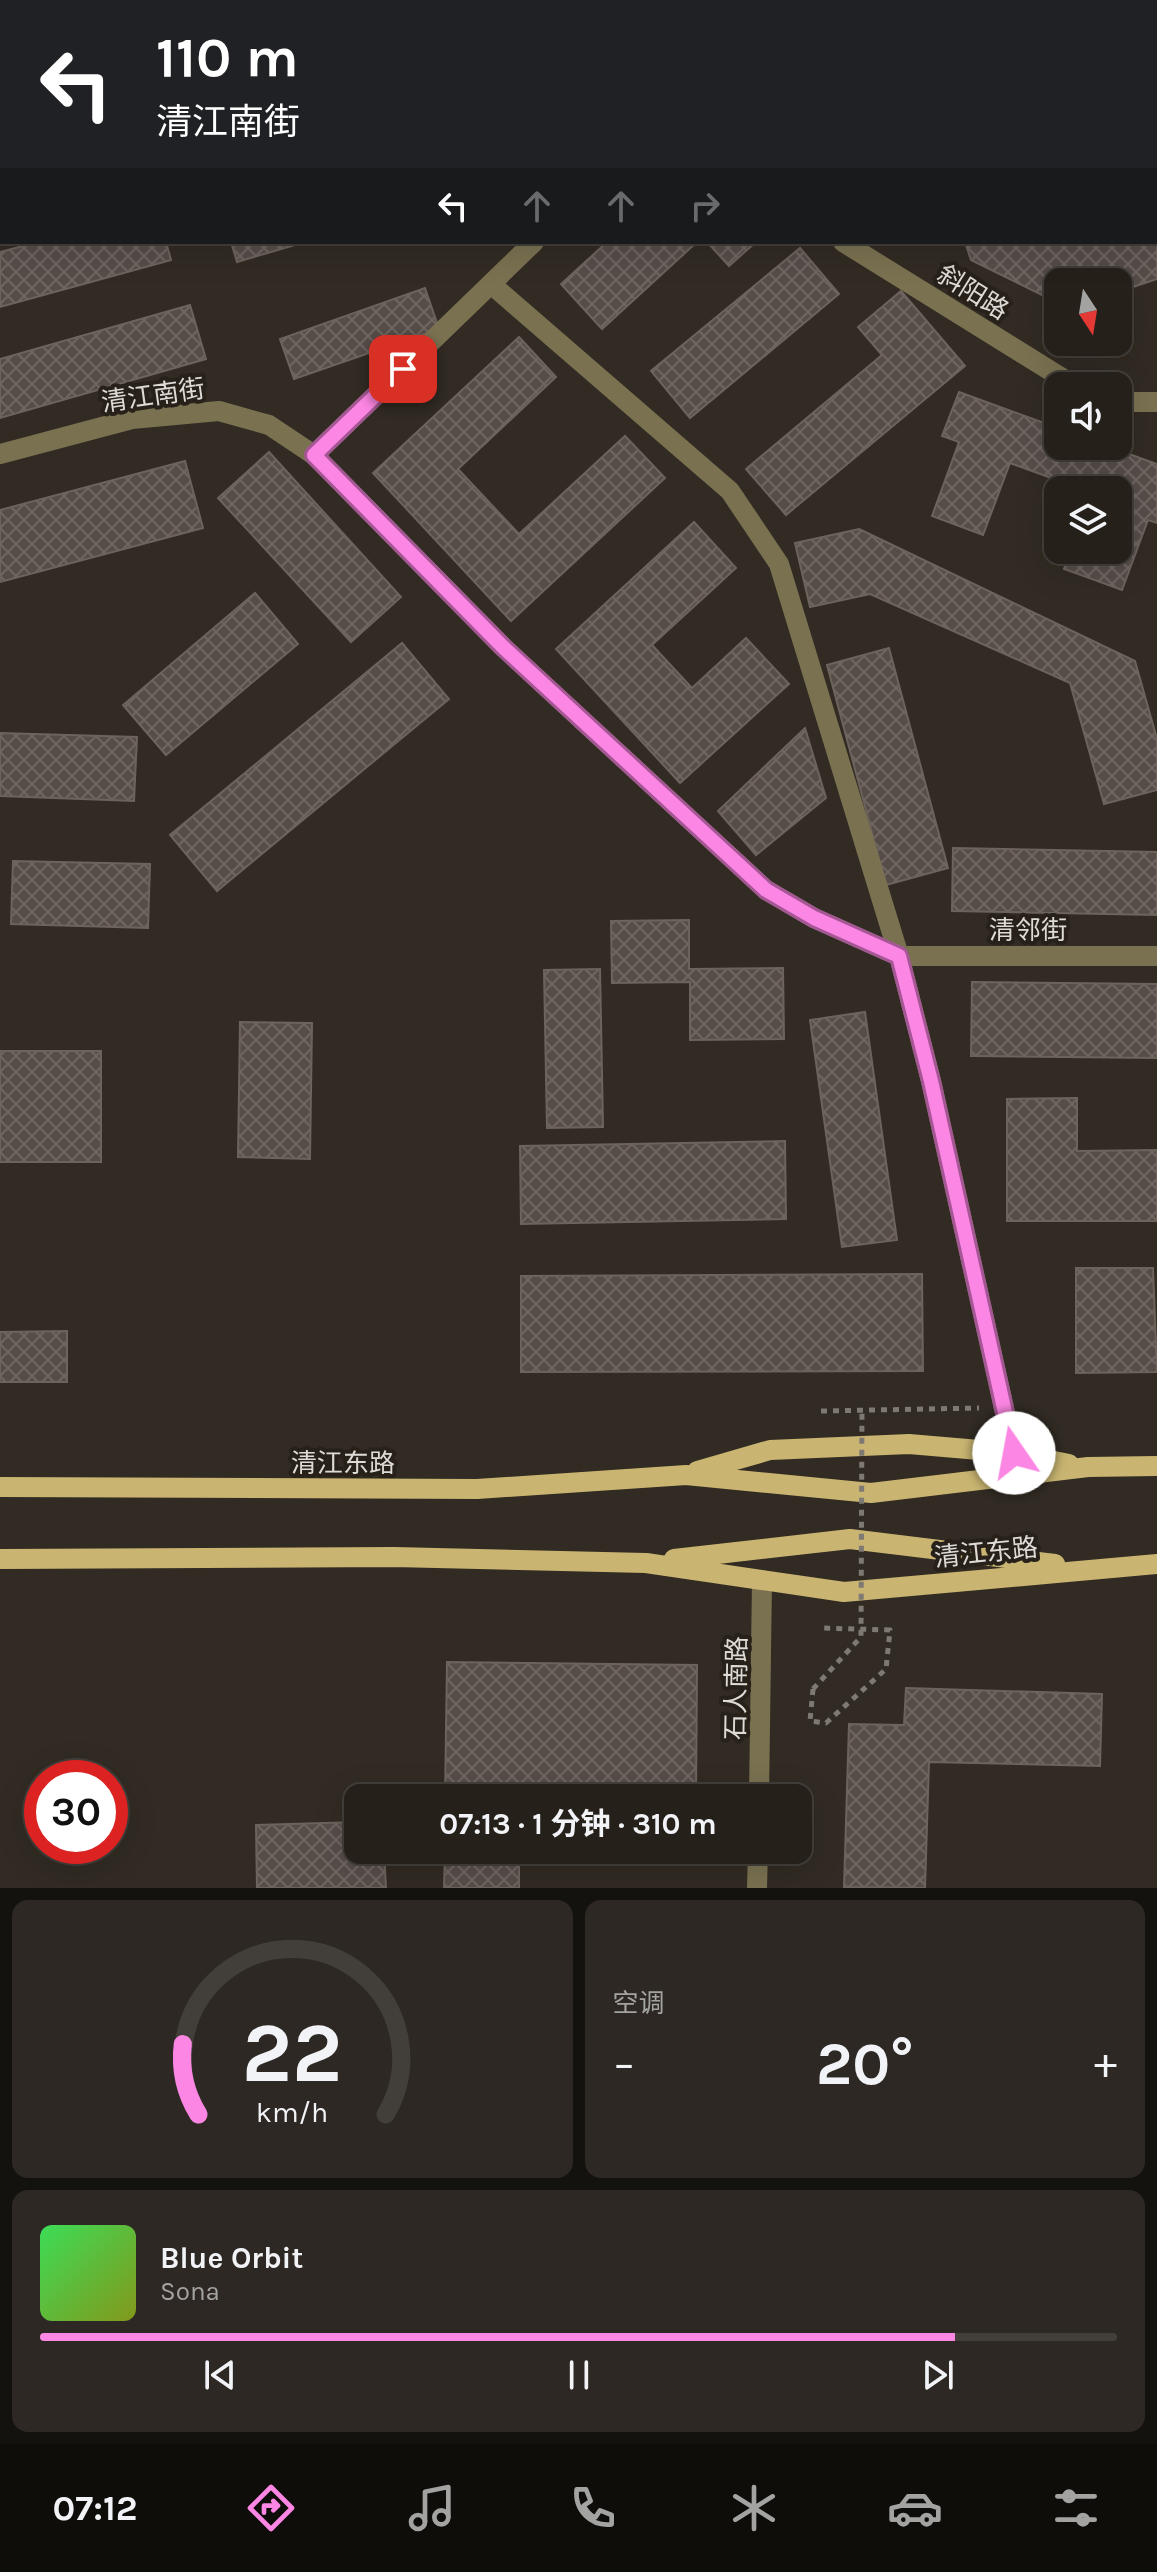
<!DOCTYPE html>
<html lang="zh">
<meta charset="utf-8">
<style>
:root{--surface:#25201a;--page:#2d2823;--text:#f1f3f6;--muted:#a3a3a2;--line:#423e39;--accent:#fc86e3}
body{margin:0;font-family:Karla,"Noto Sans SC",sans-serif;background:var(--page);color:var(--text);height:100vh;display:flex;flex-direction:column;font-size:30px;white-space:nowrap}
*{box-sizing:border-box;margin:0}
p{font-size:26px;color:var(--muted)}
.icon{flex:none;width:44px;height:44px;fill:none;stroke:currentColor;stroke-width:2;stroke-linecap:round;stroke-linejoin:round}
.map{position:relative;height:1888px;overflow:hidden}
.drawer{display:flex;flex-direction:column;gap:12px;padding:12px;background:#14120e;flex:1}
.drawer>*{flex:none}
.guide{position:absolute;left:0px;top:0px;width:1158px;height:244px;box-shadow:0 8px 32px #0002,0 0 0 2px var(--line);background:#202124;color:#fff;overflow:hidden}
.needle{width:52px;rotate:168deg}
.buttons{position:absolute;left:1044px;top:268px;display:grid;gap:16px}
.buttons a{display:grid;place-items:center;width:88px;height:88px;border-radius:16px;background:var(--surface);box-shadow:0 8px 32px #0002,0 0 0 2px var(--line);font-size:40px}
.speed{position:absolute;left:24px;top:1760px;display:flex;gap:16px;font-size:40px;font-weight:700;text-align:center}
.speed>*{display:grid;place-content:center;width:104px;height:104px;border-radius:50%;background:var(--surface);box-shadow:0 8px 32px #0002,0 0 0 2px var(--line);line-height:1}
.speed .limit{border:12px solid #d22;background:#fff;color:#111}
.pin{position:absolute;display:grid;place-items:center;width:68px;height:68px;color:#fff;margin:-34px;border-radius:16px;box-shadow:0 4px 12px #0006}
.me{position:absolute;width:88px;margin:-44px;rotate:348deg;stroke-linejoin:round;filter:drop-shadow(0 0 6px #0008)}
.turn{display:flex;align-items:center;gap:28px;height:168px;padding:0 24px;font-size:36px}
.turn .icon{width:104px;height:104px;stroke-width:2.5}
.turn b{display:block;font-size:56px;line-height:68px}
.lanes{display:flex;align-items:center;height:76px;padding:0 24px;background:#0003;justify-content:center;gap:40px;direction:ltr}
.lanes .off{opacity:.35}
.big{font-size:60px;font-weight:700;line-height:1.1}
.drawer .widget{flex:1;display:flex;flex-direction:column;justify-content:center;gap:12px;min-width:0;padding:0 28px;border-radius:16px;background:var(--page)}
.drawer .dial{align-items:center;gap:0}
.dial svg{height:208px;overflow:visible;fill:none;stroke:var(--line);stroke-width:7;stroke-linecap:round;text-anchor:middle}
.dial text{fill:var(--text);stroke:none}
.song{display:flex;align-items:center;gap:24px}
.cover{width:96px;height:96px;border-radius:12px;background:linear-gradient(135deg,hsl(130 70% 55%),hsl(70 70% 35%))}
.played{height:8px;border-radius:4px;background:linear-gradient(90deg,var(--accent) 85%,var(--line) 85%)}
.keys{display:flex;justify-content:space-around;direction:ltr}
.heat{display:flex;justify-content:space-between;align-items:center;font-size:44px;direction:ltr}
.drawer .tiles{flex:1;display:grid;gap:12px;grid-template-columns:1fr 1fr}
.widget:last-child{grid-column:span 2}
.trip{position:absolute;left:344px;top:1784px;width:468px;height:80px;border-radius:16px;background:var(--surface);box-shadow:0 8px 32px #0002,0 0 0 2px var(--line);font-weight:700;line-height:80px;text-align:center}
.dock{display:flex;height:128px;justify-content:space-around;align-items:center;background:#0f0d0a;color:var(--muted)}
.dock .icon{width:56px;height:56px}
.dock .selected{color:var(--accent)}
.dock b{font-size:36px;color:var(--text)}
.map>svg:first-child{display:block}
</style>
<div class="map">
<svg width="1157" height="1888" viewBox="0 0 1157 1888">
<defs>
<pattern id="building-cross-hatch" width="8" height="8" patternUnits="userSpaceOnUse" patternTransform="scale(2)"><rect width="8" height="8" fill="#574d48"/><path d="M0 0l8 8M0 8l8-8" fill="none" stroke="#6f6662"/></pattern>
</defs>
<rect width="100%" height="100%" fill="#312b23"/>
<g fill="url(#building-cross-hatch)" stroke="#6d635d" stroke-width="2">
<path d="M0,0H88L89,2H2L0,52Z"/>
<path d="M165,0H277L278,2H165Z"/>
<rect x="554" y="0" width="57" height="2"/>
<path d="M688,0H738L739,2H688Z"/>
<rect x="810" y="0" width="243" height="2"/>
<path d="M2,126V181L0,182V127Z"/>
<path d="M1157,194V279L1118,292V282H1058V303L971,260L965,242H1156Z"/>
<path d="M38,242H166L171,260L0,307V252Z"/>
<path d="M231,242H305L237,262Z"/>
<path d="M607,242H697L602,329L561,284Z"/>
<path d="M707,242H756L729,266Z"/>
<path d="M800,248L839,294L690,418L651,371Z"/>
<path d="M425,288L439,329L294,379L280,339Z"/>
<path d="M901,291L965,366L786,515L746,469L882,355L858,327Z"/>
<path d="M190,305L206,359L0,418V359Z"/>
<path d="M519,337L556,377L458,469L519,534L625,436L665,478L511,621L373,473Z"/>
<path d="M959,392L1058,428V446H1107L1157,464V523L1148,520L1122,590L1064,569L1071,550H1118V490H1084L1010,463L983,535L932,516L959,442L942,436Z"/>
<path d="M269,452L401,597L351,642L218,498Z"/>
<path d="M185,461L203,528L0,582V510Z"/>
<path d="M694,522L736,568L652,645L692,688L746,638L789,684L680,783L556,649Z"/>
<path d="M859,529L1135,661L1157,739V790L1104,804L1070,683L870,594L810,607L795,543Z"/>
<path d="M255,593L298,644L166,755L123,705Z"/>
<path d="M402,643L449,699L217,891L170,835Z"/>
<path d="M889,648L948,868L886,885L827,665Z"/>
<path d="M805,728L826,798L756,855L718,811Z"/>
<path d="M0,733L137,737L134,801L0,796Z"/>
<path d="M953,848L1157,852V915L952,911Z"/>
<path d="M13,861L150,864L148,928L11,924Z"/>
<path d="M689,920V969L783,968L784,1039L690,1040V982L612,983L611,921Z"/>
<path d="M600,969L603,1127L547,1128L544,970Z"/>
<path d="M972,982L1157,984V1058L971,1056Z"/>
<path d="M865,1012L897,1240L842,1247L810,1020Z"/>
<path d="M240,1022L312,1023L310,1159L238,1157Z"/>
<rect x="0" y="1051" width="101" height="111"/>
<path d="M1077,1098V1151L1157,1150V1221H1007V1099Z"/>
<path d="M785,1141L786,1219L521,1224L520,1146Z"/>
<path d="M1076,1268H1153L1157,1372L1076,1373Z"/>
<path d="M922,1274L923,1371L521,1372V1276Z"/>
<path d="M67,1331V1382H0V1332Z"/>
<path d="M447,1662L697,1665L696,1796L520,1794V1798H445Z"/>
<path d="M906,1688L1102,1694L1100,1766L929,1762L925,1888L844,1887L849,1724L904,1725Z"/>
<path d="M358,1822V1850H384L386,1888H257L256,1825Z"/>
<path d="M445,1850H519V1888H444Z"/>
</g>
<g fill="none" stroke-linecap="round" stroke-linejoin="round">
<g stroke="#7e7972" stroke-width="5" stroke-dasharray="6 6" stroke-linecap="butt">
<path d="M821,1411L979,1408"/>
<path d="M813,1689L810,1721L826,1723L886,1669L890,1630L820,1628"/>
</g>
<g stroke="#7a7151" stroke-width="20">
<path d="M646,0V2"/>
<path d="M843,242L1075,386"/>
<path d="M491,284L730,491L779,564L899,956H1157"/>
<path d="M1118,402H1157"/>
<path d="M0,454L132,419L219,411L269,425L314,455L503,647L766,890L814,918L899,956L931,1081L1014,1453"/>
<path d="M314,455L534,242"/>
<path d="M759,1798L762,1580"/>
<path d="M757,1888L758,1850"/>
</g>
<g stroke="#c9b571" stroke-width="20">
<path d="M697,1471L770,1450L909,1444L1014,1453L1069,1464"/>
<path d="M0,1487L477,1489L686,1475L871,1493L1088,1467L1157,1466"/>
<path d="M0,1559L394,1557L646,1563L844,1592L1157,1564"/>
<path d="M674,1559L850,1539L1055,1564"/>
</g>
<path stroke="#7e7972" stroke-width="5" stroke-dasharray="6 6" stroke-linecap="butt" d="M813,1689L861,1637L862,1409"/>
</g>
<g fill="none" stroke-linecap="round" stroke-linejoin="round">
<g stroke="#a45794" stroke-width="20">
<path id="route" d="M403,369L314,455L503,647L766,890L814,918L899,956L931,1081L1014,1453"/>
</g>
<use href="#route" stroke="#fc86e3" stroke-width="14"/>
</g>
<g text-anchor="middle" stroke-width="8" stroke-linejoin="round" paint-order="stroke">
<g font-size="26" fill="#dedad5" stroke="#27211a">
<text transform="translate(973 292) rotate(32)" y="9">斜阳路</text>
<text transform="translate(153 395) rotate(-8)" y="9">清江南街</text>
<text x="1028" y="939">清邻街</text>
<text x="343" y="1472">清江东路</text>
<text transform="translate(986 1552) rotate(-6)" y="9">清江东路</text>
<text transform="translate(736 1688) rotate(-89)" y="9">石人南路</text>
</g>
</g>
</svg>
<div class="buttons">
<a><svg class="needle" viewBox="-14 -14 28 28"><path d="M0-13l5 13h-10z" fill="#e53935"/><path d="M0 13l5-13h-10z" fill="#a3a3a2"/></svg></a>
<a><svg class="icon" aria-label="sound" viewBox="0 0 24 24"><path d="M4 9h4l5-4v14l-5-4H4zM17 9q2 3 0 6"/></svg></a>
<a><svg class="icon" aria-label="layers" viewBox="0 0 24 24"><path d="M12 4l9 5-9 5-9-5zM3 14l9 5 9-5"/></svg></a>
</div>
<div class="speed"><div class="limit">30</div></div>
<div class="pin" style="left:403px;top:369px;background:#d93025"><svg class="icon" aria-label="arrive" viewBox="0 0 24 24"><path d="M6 21V4h12l-3 4 3 4H6"/></svg></div>
<svg class="me" style="left:1014px;top:1453px" viewBox="-20 -20 40 40"><circle r="19" fill="#fff"/><path d="M0-13L10 11 0 6-10 11z" fill="#fc86e3"/></svg>
<div class="trip">07:13 · 1 分钟 · 310 m</div>
<div class="guide">
<div class="turn"><svg class="icon" aria-label="left" viewBox="0 0 24 24"><path d="M17 20v-9H6M10 6l-5 5 5 5"/></svg><div><b>110 m</b>清江南街</div></div>
<div class="lanes"><svg class="icon" aria-label="left" viewBox="0 0 24 24"><path d="M17 20v-9H6M10 6l-5 5 5 5"/></svg><svg class="icon off" aria-label="ahead" viewBox="0 0 24 24"><path d="M12 20V5M6 11l6-6 6 6"/></svg><svg class="icon off" aria-label="ahead" viewBox="0 0 24 24"><path d="M12 20V5M6 11l6-6 6 6"/></svg><svg class="icon off" aria-label="right" viewBox="0 0 24 24"><path d="M7 20v-9h11M14 6l5 5-5 5"/></svg></div>
</div>
</div>
<section class="drawer">
<div class="tiles">
<div class="widget dial"><svg viewBox="0 0 100 80">
<path d="M14 69A42 42 0 1 1 86 69"/>
<path d="M14 69A42 42 0 0 1 8 42" stroke="#fc86e3"/>
<text x="50" y="56" font-size="32" font-weight="700">22</text>
<text x="50" y="72" font-size="11">km/h</text>
</svg></div>
<div class="widget"><p>空调</p>
<div class="heat"><a>−</a><b class="big">20°</b><a>+</a></div>
</div>
<div class="widget">
<div class="song"><i class="cover"></i><div><b>Blue Orbit</b><p>Sona</p></div></div>
<div class="played"></div>
<div class="keys"><svg class="icon" aria-label="previous" viewBox="0 0 24 24"><path d="M18 5L8 12l10 7zM5 5v14"/></svg><svg class="icon" aria-label="pause" viewBox="0 0 24 24"><path d="M8 5v14M16 5v14"/></svg><svg class="icon" aria-label="next" viewBox="0 0 24 24"><path d="M6 5l10 7-10 7zM19 5v14"/></svg></div>
</div>
</div>
</section>
<nav class="dock">
<b>07:12</b>
<svg class="icon selected" aria-label="directions" viewBox="0 0 24 24"><path d="M12 3l9 9-9 9-9-9zM9 14v-3h6M13 9l2 2-2 2"/></svg>
<svg class="icon" aria-label="music" viewBox="0 0 24 24"><path d="M9 18V5l10-2v13"/><circle cx="6" cy="18" r="3"/><circle cx="16" cy="16" r="3"/></svg>
<svg class="icon" aria-label="phone" viewBox="0 0 24 24"><path d="M5 4h4l2 5-3 2q2 4 5 5l2-3 5 2v4C11 20 4 13 5 4z"/></svg>
<svg class="icon" aria-label="climate" viewBox="0 0 24 24"><path d="M12 3v18M4 7l16 10M4 17L20 7"/></svg>
<svg class="icon" aria-label="car" viewBox="0 0 24 24"><path d="M5 17H2v-5l4-1 3-4h7l3 4 3 1v5h-3M9 17h6M6 11h13"/><circle cx="7" cy="17" r="2"/><circle cx="17" cy="17" r="2"/></svg>
<svg class="icon" aria-label="filters" viewBox="0 0 24 24"><path d="M4 7h16M4 17h16"/><circle cx="9" cy="7" r="2"/><circle cx="15" cy="17" r="2"/></svg>
</nav>
